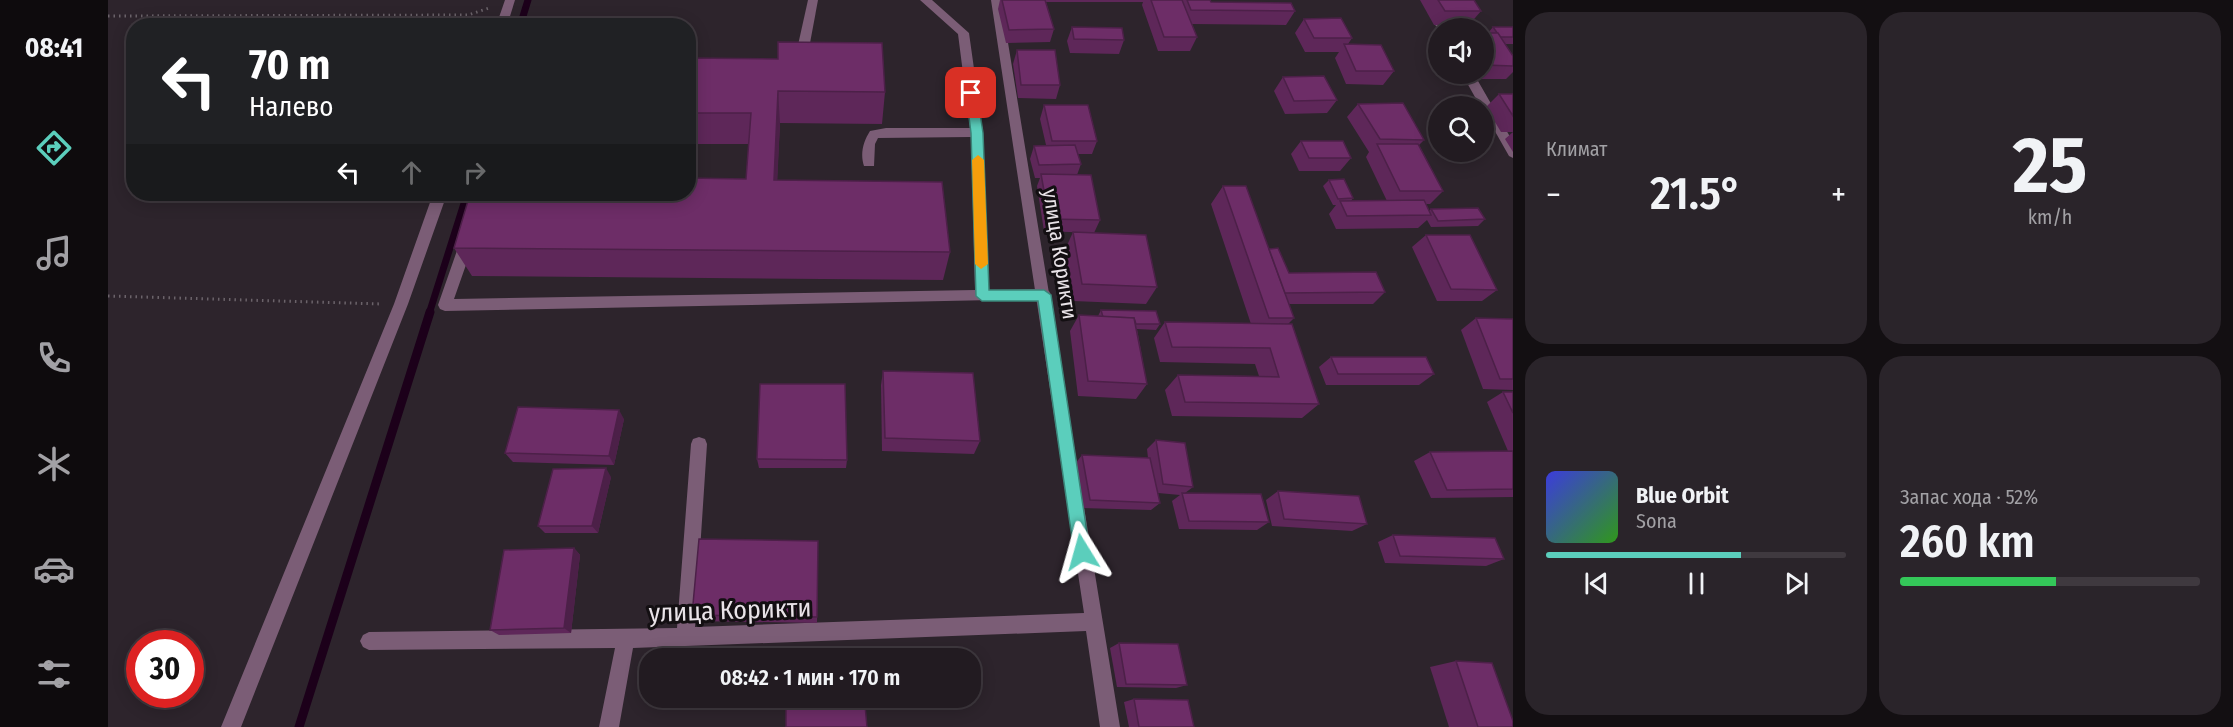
<!DOCTYPE html>
<html lang="ru">
<meta charset="utf-8">
<style>
:root{--surface:#221b21;--page:#2a242a;--text:#f1f3f6;--muted:#a2a1a5;--line:#3f393f;--accent:#5bcebc}
body{margin:0;font-family:"Fira Sans Condensed",sans-serif;background:var(--page);color:var(--text);height:100vh;display:flex;flex-direction:column;font-size:22px;white-space:nowrap}
*{box-sizing:border-box;margin:0}
p{font-size:20px;color:var(--muted)}
.icon{flex:none;width:33px;height:33px;fill:none;stroke:currentColor;stroke-width:2;stroke-linecap:round;stroke-linejoin:round}
.map{position:relative;flex:1;overflow:hidden}
.details{display:flex;flex-direction:column;gap:12px;padding:12px;background:#130f12;width:720px}
.details>*{flex:none}
.banner{position:absolute;left:18px;top:18px;width:570px;height:183px;border-radius:24px;box-shadow:0 3px 15px #0003,0 0 0 2px var(--line);background:#202124;color:#fff;overflow:hidden}
.controls{position:absolute;left:1320px;top:18px;display:grid;gap:12px}
.controls a{display:grid;place-items:center;width:66px;height:66px;border-radius:50%;background:var(--surface);box-shadow:0 3px 15px #0003,0 0 0 2px var(--line);font-size:30px}
.speed{position:absolute;left:18px;top:630px;display:flex;gap:12px;font-size:30px;font-weight:700;text-align:center}
.speed>*{display:grid;place-content:center;width:78px;height:78px;border-radius:50%;background:var(--surface);box-shadow:0 3px 15px #0003,0 0 0 2px var(--line);line-height:1}
.speed .limit{border:9px solid #d22;background:#fff;color:#111}
.pin{position:absolute;display:grid;place-items:center;width:51px;height:51px;color:#fff;margin:-26px;border-radius:12px;box-shadow:0 3px 9px #0006}
.me{position:absolute;width:66px;margin:-33px;rotate:352deg;stroke-linejoin:round;filter:drop-shadow(0 0 4px #0008)}
.turn{display:flex;align-items:center;gap:21px;height:126px;padding:0 24px;font-size:27px}
.turn .icon{width:78px;height:78px;stroke-width:2.5}
.turn b{display:block;font-size:42px;line-height:51px}
.lanes{display:flex;align-items:center;height:57px;padding:0 24px;background:#0003;justify-content:center;gap:30px;direction:ltr}
.lanes .off{opacity:.35}
.big{font-size:45px;font-weight:600;line-height:1.1}
.details .card{flex:1;display:flex;flex-direction:column;justify-content:center;gap:9px;min-width:0;padding:0 21px;border-radius:24px;background:var(--page)}
.details .dial{align-items:center;gap:0}
.dial b{font-size:78px;line-height:1}
.song{display:flex;align-items:center;gap:18px}
.cover{width:72px;height:72px;border-radius:9px;background:linear-gradient(135deg,hsl(240 70% 55%),hsl(110 70% 35%))}
.played{height:6px;border-radius:3px;background:linear-gradient(90deg,var(--accent) 65%,var(--line) 65%)}
.keys{display:flex;justify-content:space-around;direction:ltr}
.heat{display:flex;justify-content:space-between;align-items:center;font-size:33px;direction:ltr}
.charge{height:9px;border-radius:4px;background:linear-gradient(90deg,#34c759 52%,var(--line) 0)}
.details .tiles{flex:1;display:grid;gap:12px;grid-template-columns:repeat(2,1fr)}
.trip{position:absolute;left:531px;top:648px;width:342px;height:60px;border-radius:24px;background:var(--surface);box-shadow:0 3px 15px #0003,0 0 0 2px var(--line);font-weight:600;line-height:60px;text-align:center}
main{display:flex;flex:1;min-height:0}
.tab-bar{display:flex;flex-direction:column;width:108px;justify-content:space-around;align-items:center;background:#0e0b0d;color:var(--muted)}
.tab-bar .icon{width:42px;height:42px}
.tab-bar .current{color:var(--accent)}
.tab-bar b{font-size:27px;color:var(--text)}
.map>svg:first-child{display:block}
</style>
<main>
<nav class="tab-bar">
<b>08:41</b>
<svg class="icon current" aria-label="directions" viewBox="0 0 24 24"><path d="M12 3l9 9-9 9-9-9zM9 14v-3h6M13 9l2 2-2 2"/></svg>
<svg class="icon" aria-label="music" viewBox="0 0 24 24"><path d="M9 18V5l10-2v13"/><circle cx="6" cy="18" r="3"/><circle cx="16" cy="16" r="3"/></svg>
<svg class="icon" aria-label="phone" viewBox="0 0 24 24"><path d="M5 4h4l2 5-3 2q2 4 5 5l2-3 5 2v4C11 20 4 13 5 4z"/></svg>
<svg class="icon" aria-label="climate" viewBox="0 0 24 24"><path d="M12 3v18M4 7l16 10M4 17L20 7"/></svg>
<svg class="icon" aria-label="car" viewBox="0 0 24 24"><path d="M5 17H2v-5l4-1 3-4h7l3 4 3 1v5h-3M9 17h6M6 11h13"/><circle cx="7" cy="17" r="2"/><circle cx="17" cy="17" r="2"/></svg>
<svg class="icon" aria-label="filters" viewBox="0 0 24 24"><path d="M4 7h16M4 17h16"/><circle cx="9" cy="7" r="2"/><circle cx="15" cy="17" r="2"/></svg>
</nav>
<div class="map">
<svg width="1405" height="727" viewBox="0 0 1405 727">
<rect width="100%" height="100%" fill="#2d242c"/>
<g fill="none" stroke-linecap="round" stroke-linejoin="round">
<g stroke="#1c001a" stroke-width="7">
<path d="M412,26L420,0"/>
<path d="M321,314L359,194"/>
</g>
<path stroke="#1c001a" stroke-width="9" d="M191,727L322,312"/>
<g stroke="#6b636a" stroke-width="3" stroke-dasharray="1.5 4" stroke-linecap="butt">
<path d="M0,16L360,15L381,8"/>
<path d="M0,296L274,304"/>
</g>
<g fill="#7b5d76" fill-rule="evenodd">
<path d="M700,0H710L700,54L694,58L688,54Z"/>
<path d="M812,0H824L861,33L875,133L881,290L936,289L941,291L943,295L941,299L337,311L332,309L330,305L352,242L359,237L366,242L346,299L867,290L863,137L770,138L767,144L766,166H756C752,154 755,142 762,131L778,128H862L850,34Z"/>
</g>
<g fill="#7b5d76" fill-rule="evenodd">
<path d="M397,0H407L399,26H388Z"/>
<path d="M883,0H893L1012,727H992L978,631L525,648L511,727H491L507,648L261,650L255,647L252,641L255,635L261,632L569,628L583,444L585,439L591,437L597,439L599,444L587,627L976,613Z"/>
<path d="M1314,0H1324L1340,28L1330,30Z"/>
<path d="M1354,74H1366L1405,142V158L1401,156L1376,112V106H1372Z"/>
<path d="M325,194H339L300,304L133,727H113L286,304Z"/>
</g>
</g>
<g fill="#5e2759">
<path d="M892,0H1102L1103,2L1187,11L1178,25L1084,24L1089,37L1082,51H1050L1034,5L1035,2H938L946,29L942,42L898,43L890,9Z"/>
<path d="M1312,0H1366L1373,11L1361,25H1326Z"/>
<path d="M1196,19L1244,38L1240,44L1286,71L1275,85L1238,84L1227,58L1231,52H1197L1187,33Z"/>
<path d="M964,27L1016,40L1011,54L962,53L959,41Z"/>
<path d="M1385,27H1405V44H1397L1405,56V72L1398,79H1361L1357,74H1376V33H1380Z"/>
<path d="M909,50L952,85L948,99L910,98L905,64Z"/>
<path d="M580,58L777,92L774,124L672,123L669,180L842,252L835,280L364,276L346,248L638,179L641,144H580Z"/>
<path d="M1175,77L1229,100L1219,113L1177,114L1166,91Z"/>
<path d="M1391,94H1405V152L1397,139L1405,132H1393L1378,107Z"/>
<path d="M1250,104L1316,140L1311,145L1335,191L1322,204H1317L1321,211L1323,209L1377,219L1370,226L1323,227L1319,220L1310,228L1228,229L1221,214L1228,205H1225L1215,186L1221,180L1245,198L1243,201H1279L1258,157L1261,152L1239,117Z"/>
<path d="M936,105L989,141L984,154H970L973,164L969,175L992,220L986,233L936,231L929,186L932,178H927L922,159L926,146L938,145L932,119Z"/>
<path d="M1193,141L1243,158L1232,171H1191L1183,154Z"/>
<path d="M1115,186L1161,249L1181,273L1277,292L1265,304H1181L1186,318L1180,324L1211,404L1194,418L1064,416L1057,390L1070,375L1151,376L1147,364L1052,362L1046,338L1057,322L1143,324L1103,204Z"/>
<path d="M965,232L1049,287L1038,304L965,301L957,250Z"/>
<path d="M1318,235L1389,290L1374,301H1329L1304,247Z"/>
<path d="M993,310L1052,324L1048,330L1029,329L1039,384L1028,399L970,396L962,331L971,315L990,316Z"/>
<path d="M1368,318L1405,319V390L1375,389L1353,330Z"/>
<path d="M1223,357L1326,374L1311,385H1218L1211,367Z"/>
<path d="M775,371L872,441L866,454L774,451L773,385Z"/>
<path d="M1395,392H1405V497L1323,498L1306,461L1322,452L1400,451L1379,402Z"/>
<path d="M516,419L506,465L405,462L397,453Z"/>
<path d="M1048,440L1085,487L1077,493L1161,522L1149,530L1071,529L1064,501L1072,495L1050,493L1052,503L1043,510L974,508L967,464L974,455L1040,458L1039,449Z"/>
<path d="M649,459L739,460L738,468H651Z"/>
<path d="M503,477L490,533H437L430,526Z"/>
<path d="M1170,491L1259,524L1244,531L1164,526L1158,500Z"/>
<path d="M1285,535L1396,559L1378,566L1277,563L1270,542Z"/>
<path d="M710,541L709,623L587,621L584,615Z"/>
<path d="M466,548L472,555L463,633L391,635L382,630Z"/>
<path d="M1011,643L1079,685L1068,688L1009,687L1002,648Z"/>
<path d="M1348,661L1405,727H1341L1322,667Z"/>
<path d="M1026,699L1086,727H1021L1016,702Z"/>
</g>
<g fill="#4c2048">
<path d="M670,91L672,123L668,210L666,180Z"/>
<path d="M511,410L516,419L506,465L501,456Z"/>
<path d="M498,468L503,477L490,533L484,526Z"/>
<path d="M466,548L472,555L463,633L456,628Z"/>
</g>
<g fill="#6d2d67" stroke="#4c2048" stroke-width="1.5">
<path d="M894,0H937L946,29L901,30Z"/>
<path d="M1043,0H1074L1089,37H1056Z"/>
<path d="M1079,0H1102L1103,2L1183,3L1187,11L1083,10Z"/>
<path d="M1330,0H1366L1373,11H1337Z"/>
<path d="M1233,18L1244,38H1206L1196,19Z"/>
<path d="M964,27L1014,28L1016,40L966,39Z"/>
<path d="M1385,27H1405V37H1392Z"/>
<path d="M1376,33H1390L1405,56V66L1376,65Z"/>
<path d="M670,42L774,43L777,92L670,91L666,180L834,182L842,252L346,248L362,194H580V178L638,179L643,113H580V58L670,59Z"/>
<path d="M1236,44L1273,45L1286,71H1248Z"/>
<path d="M909,50H947L952,85H913Z"/>
<path d="M1216,76L1229,100L1186,101L1175,77Z"/>
<path d="M1391,94H1405V116Z"/>
<path d="M1295,103L1316,140L1272,139L1250,104Z"/>
<path d="M936,105H980L989,141H944Z"/>
<path d="M1193,141H1235L1243,158H1201Z"/>
<path d="M1269,144H1310L1335,191H1292Z"/>
<path d="M967,145L973,164L931,165L926,146Z"/>
<path d="M933,174L983,175L992,220L941,219Z"/>
<path d="M1236,179L1245,198L1230,199L1221,180Z"/>
<path d="M1115,186H1138L1186,318H1161Z"/>
<path d="M1316,200L1323,215L1239,216L1232,201Z"/>
<path d="M1370,208L1377,219L1330,221L1323,209Z"/>
<path d="M965,232L1038,235L1049,287L974,284Z"/>
<path d="M1318,235H1362L1389,290L1343,289Z"/>
<path d="M1170,248L1181,273L1268,272L1277,292L1177,293L1161,249Z"/>
<path d="M993,310L1048,311L1052,324H1028L1026,318L995,317Z"/>
<path d="M971,315L1026,318L1039,384L980,381Z"/>
<path d="M1368,318L1405,319V379H1392Z"/>
<path d="M1057,322L1184,324L1211,404L1077,402L1070,375L1171,377L1162,348L1064,347Z"/>
<path d="M1223,357H1318L1326,374H1230Z"/>
<path d="M775,371L865,373L872,441L777,438Z"/>
<path d="M652,384H737L739,460L649,459Z"/>
<path d="M1395,392H1405V413Z"/>
<path d="M410,407L511,410L501,456L397,453Z"/>
<path d="M1048,440L1077,443L1085,487L1055,484Z"/>
<path d="M1405,451V489L1339,490L1322,452Z"/>
<path d="M974,455L1042,458L1052,503L982,500Z"/>
<path d="M498,468L484,526H430L445,469Z"/>
<path d="M1170,491L1251,496L1259,524L1176,519Z"/>
<path d="M1074,493L1153,494L1161,522L1081,521Z"/>
<path d="M1285,535L1387,538L1396,559L1292,556Z"/>
<path d="M591,539L710,541L709,617L584,615Z"/>
<path d="M466,548L456,628L382,630L396,550Z"/>
<path d="M1011,643L1070,644L1079,685L1018,684Z"/>
<path d="M1348,661L1384,663L1405,721V727H1370Z"/>
<path d="M1026,699L1080,700L1086,727H1031Z"/>
<path d="M757,705L759,727H678V709Z"/>
</g>
<path fill="#5bcebc" stroke="#3b867a" stroke-width="1.5" d="M863,89L869,93L875,133L881,290H936L943,295L982,552L979,557L974,559L968,557L966,552L930,301H874L868,296L863,133L858,93Z"/>
<path fill="#f59e0b" d="M870,155L876,160L880,264L873,269L867,264L864,160Z"/>
<g text-anchor="middle" stroke-width="6" stroke-linejoin="round" paint-order="stroke">
<g font-size="21" fill="#e9e3e8" stroke="#130f12">
<text transform="translate(952 254) rotate(81)" y="7">улица Корикти</text>
</g>
<g font-size="26" fill="#e9e3e8" stroke="#130f12">
<text transform="translate(622 610) rotate(-2)" y="9">улица Корикти</text>
</g>
</g>
</svg>
<div class="controls">
<a><svg class="icon" aria-label="sound" viewBox="0 0 24 24"><path d="M4 9h4l5-4v14l-5-4H4zM17 9q2 3 0 6"/></svg></a>
<a><svg class="icon" aria-label="search" viewBox="0 0 24 24"><circle cx="10" cy="10" r="6"/><path d="M15 15l6 6"/></svg></a>
</div>
<div class="speed"><div class="limit">30</div></div>
<div class="pin" style="left:863px;top:93px;background:#d93025"><svg class="icon" aria-label="arrive" viewBox="0 0 24 24"><path d="M6 21V4h12l-3 4 3 4H6"/></svg></div>
<svg class="me" style="left:974px;top:552px" viewBox="-20 -20 40 40"><path d="M0-17L14 15 0 8-14 15z" fill="#5bcebc" stroke="#fff" stroke-width="4"/></svg>
<div class="trip">08:42 · 1 мин · 170 m</div>
<div class="banner">
<div class="turn"><svg class="icon" aria-label="left" viewBox="0 0 24 24"><path d="M17 20v-9H6M10 6l-5 5 5 5"/></svg><div><b>70 m</b>Налево</div></div>
<div class="lanes"><svg class="icon" aria-label="left" viewBox="0 0 24 24"><path d="M17 20v-9H6M10 6l-5 5 5 5"/></svg><svg class="icon off" aria-label="ahead" viewBox="0 0 24 24"><path d="M12 20V5M6 11l6-6 6 6"/></svg><svg class="icon off" aria-label="right" viewBox="0 0 24 24"><path d="M7 20v-9h11M14 6l5 5-5 5"/></svg></div>
</div>
</div>
<section class="details">
<div class="tiles">
<div class="card"><p>Климат</p>
<div class="heat"><a>−</a><b class="big">21.5°</b><a>+</a></div>
</div>
<div class="card dial"><b>25</b><p>km/h</p></div>
<div class="card">
<div class="song"><i class="cover"></i><div><b>Blue Orbit</b><p>Sona</p></div></div>
<div class="played"></div>
<div class="keys"><svg class="icon" aria-label="previous" viewBox="0 0 24 24"><path d="M18 5L8 12l10 7zM5 5v14"/></svg><svg class="icon" aria-label="pause" viewBox="0 0 24 24"><path d="M8 5v14M16 5v14"/></svg><svg class="icon" aria-label="next" viewBox="0 0 24 24"><path d="M6 5l10 7-10 7zM19 5v14"/></svg></div>
</div>
<div class="card"><p>Запас хода · 52%</p><b class="big">260 km</b><div class="charge"></div></div>
</div>
</section>
</main>
